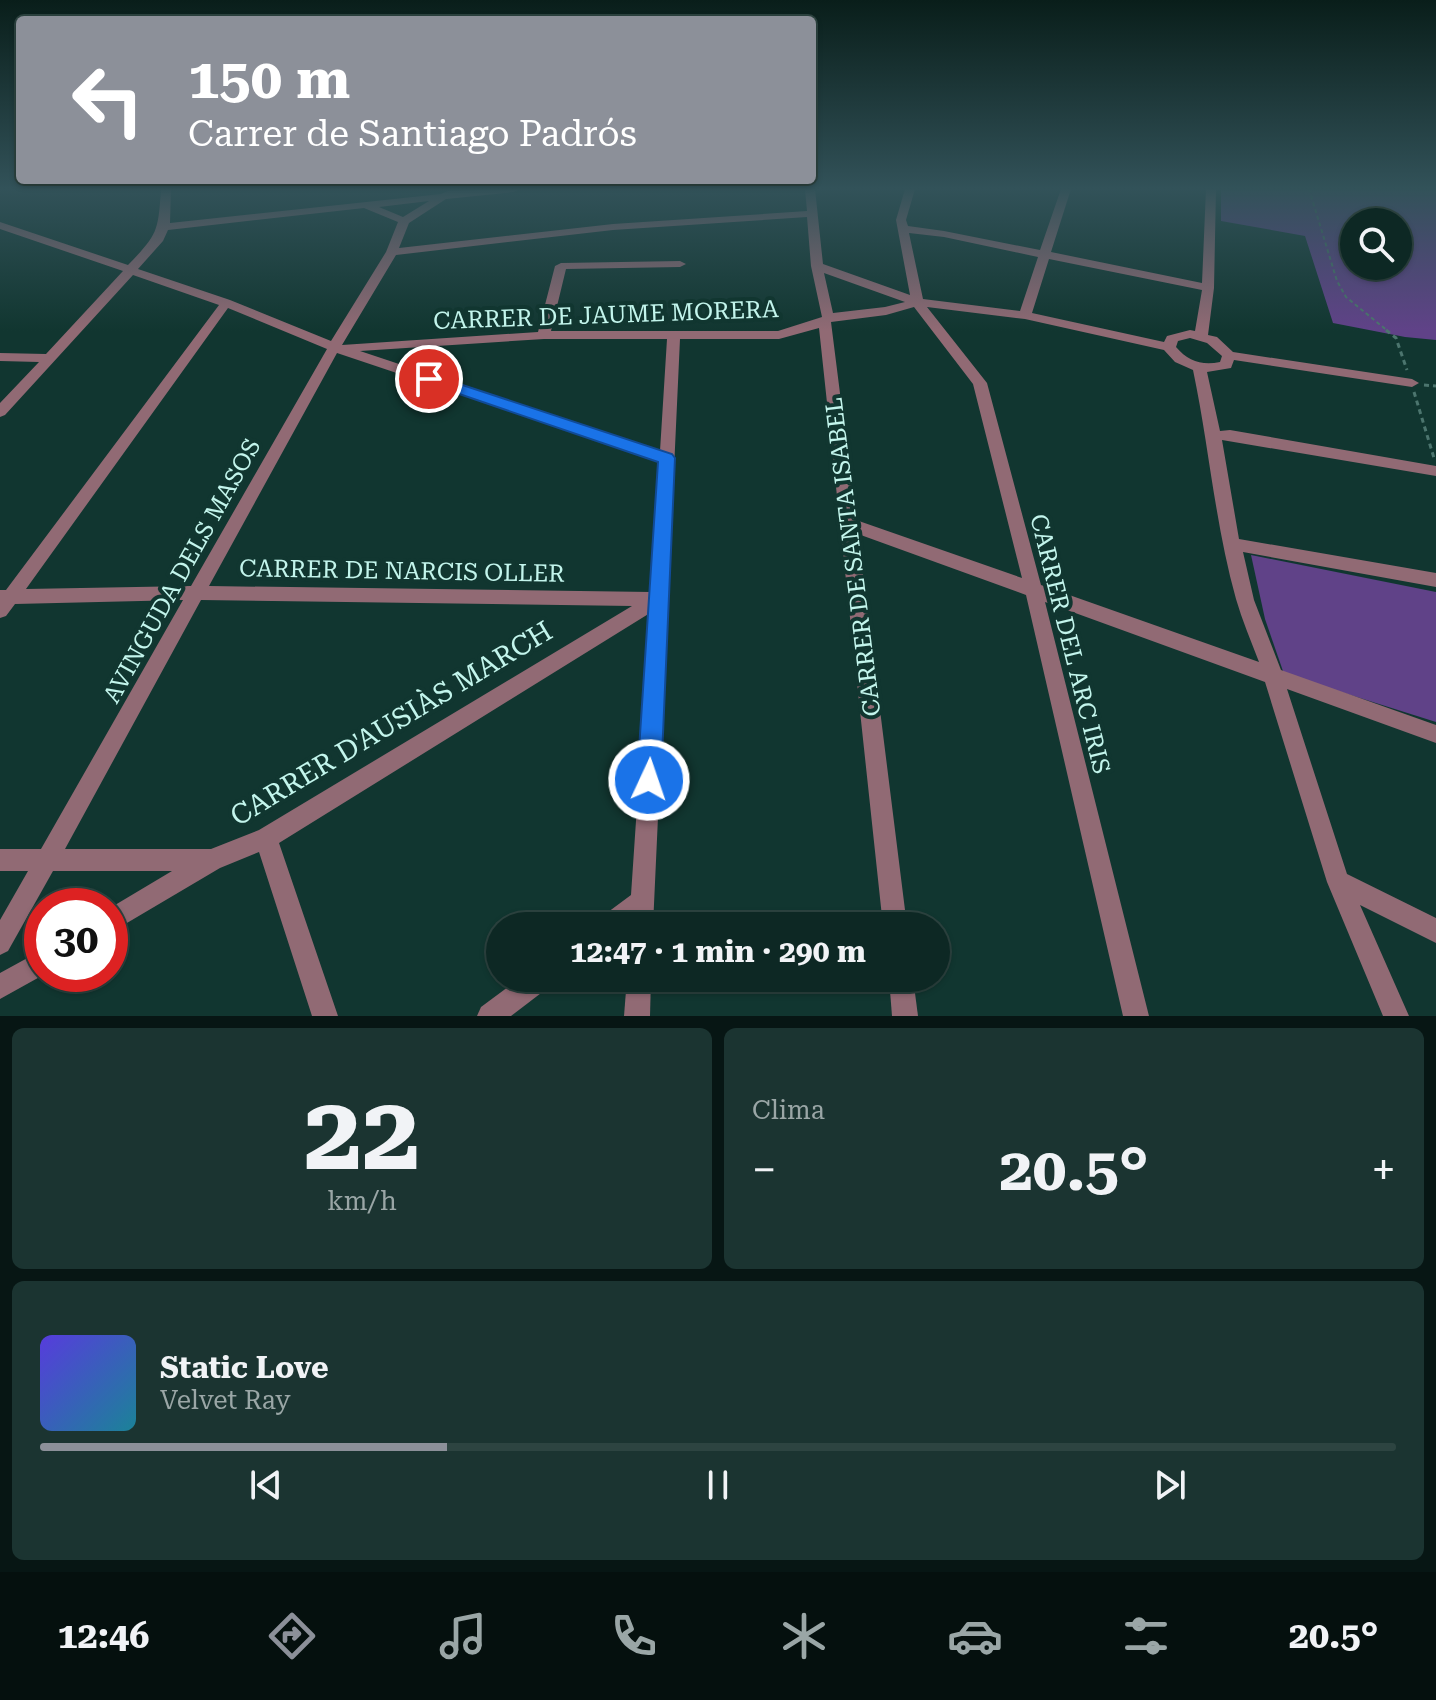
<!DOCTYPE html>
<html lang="es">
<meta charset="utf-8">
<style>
:root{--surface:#0d2824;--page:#1b3431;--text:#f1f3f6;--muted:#9aa6a6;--line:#2d4441;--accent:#8c9099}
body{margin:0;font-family:"Roboto Serif",serif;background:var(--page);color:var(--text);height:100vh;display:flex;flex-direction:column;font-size:30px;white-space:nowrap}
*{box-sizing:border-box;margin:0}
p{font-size:26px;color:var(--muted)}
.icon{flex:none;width:44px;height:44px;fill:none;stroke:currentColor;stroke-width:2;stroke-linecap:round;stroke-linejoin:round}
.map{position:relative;height:1016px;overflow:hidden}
.details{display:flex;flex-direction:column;gap:12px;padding:12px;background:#071614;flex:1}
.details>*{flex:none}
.hud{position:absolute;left:16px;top:16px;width:800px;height:168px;border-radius:8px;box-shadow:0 2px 6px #0004,0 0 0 2px var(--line);background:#8c9099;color:#fff;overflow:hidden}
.controls{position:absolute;left:1340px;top:208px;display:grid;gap:16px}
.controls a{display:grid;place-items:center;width:72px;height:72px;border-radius:50%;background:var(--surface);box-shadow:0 2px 6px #0004,0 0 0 2px var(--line);font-size:40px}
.speed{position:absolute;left:24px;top:888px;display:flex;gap:16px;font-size:40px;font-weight:700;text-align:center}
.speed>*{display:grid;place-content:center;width:104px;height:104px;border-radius:50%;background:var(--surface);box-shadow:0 2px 6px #0004,0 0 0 2px var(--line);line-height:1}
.speed .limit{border:12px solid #d22;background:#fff;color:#111}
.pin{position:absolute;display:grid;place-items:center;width:68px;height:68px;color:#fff;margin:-34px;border:4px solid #fff;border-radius:50%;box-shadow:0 2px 8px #0007}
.me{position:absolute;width:88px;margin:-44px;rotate:3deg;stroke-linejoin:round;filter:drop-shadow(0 0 6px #0008)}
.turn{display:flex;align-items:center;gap:28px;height:168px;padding:0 40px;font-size:36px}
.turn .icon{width:104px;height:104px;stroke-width:2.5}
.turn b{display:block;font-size:56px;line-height:68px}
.big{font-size:60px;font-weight:700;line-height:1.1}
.details .widget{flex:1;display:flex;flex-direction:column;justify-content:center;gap:12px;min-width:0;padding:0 28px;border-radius:12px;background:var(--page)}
.details .dial{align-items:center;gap:0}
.dial b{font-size:104px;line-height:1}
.song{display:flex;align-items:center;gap:24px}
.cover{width:96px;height:96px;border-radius:12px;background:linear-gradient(135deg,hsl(250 70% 55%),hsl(190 70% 35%))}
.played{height:8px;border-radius:4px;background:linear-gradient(90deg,var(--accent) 30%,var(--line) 30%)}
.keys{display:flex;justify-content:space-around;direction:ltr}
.heat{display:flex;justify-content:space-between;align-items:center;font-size:44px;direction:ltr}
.details .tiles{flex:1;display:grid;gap:12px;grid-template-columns:1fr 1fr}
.widget:last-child{grid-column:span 2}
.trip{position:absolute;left:486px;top:912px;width:464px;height:80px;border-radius:40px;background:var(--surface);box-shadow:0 2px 6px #0004,0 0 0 2px var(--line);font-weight:700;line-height:80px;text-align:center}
.menu{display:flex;height:128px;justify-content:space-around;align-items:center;background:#05100e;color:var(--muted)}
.menu .icon{width:56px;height:56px}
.menu .current{color:var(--accent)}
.menu b{font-size:36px;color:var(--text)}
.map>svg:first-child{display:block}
</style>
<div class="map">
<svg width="1436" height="1016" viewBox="0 0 1436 1016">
<rect width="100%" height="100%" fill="#113630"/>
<g fill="#604288" fill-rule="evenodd">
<path d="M1221,189H1436V340L1405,337L1333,323L1305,236L1221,221ZM1398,222V266H1354V222Z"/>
<path d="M1251,555L1436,592V722L1284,674L1265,619Z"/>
</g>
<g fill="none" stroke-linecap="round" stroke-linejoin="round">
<path stroke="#4c756e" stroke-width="2" stroke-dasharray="4 3" stroke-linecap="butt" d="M1309,189L1337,281L1346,297L1389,332"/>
<g stroke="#4c756e" stroke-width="3" stroke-dasharray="5 4" stroke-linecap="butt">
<path d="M1386,330L1396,338L1407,370"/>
<path d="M1424,385L1436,386"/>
<path d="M1414,392L1434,458"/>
</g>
<g fill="#916a74" fill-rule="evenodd">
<path d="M161,189H171L170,223L441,194L448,191L519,189L514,192L446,199L409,223L399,248L613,224L807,211L805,189H815L823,264L910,295L896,220L905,189H915L906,220L908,226L944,231L1040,250L1061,189H1071L1051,252L1202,283L1206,189H1216L1214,288L1208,335L1217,337L1233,352L1412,379L1419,383L1412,387L1234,360L1231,368L1207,372L1220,431L1230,430L1436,466V476L1222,440L1239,539L1436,573V587L1243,552L1254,600L1281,670L1436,725V743L1287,689L1347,874L1436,918V943L1360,905L1409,1016H1383L1327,882L1265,682L1045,602L1149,1016H1123L1026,595L858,534L907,926H883L819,328L779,339H680L653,926H596L600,918L631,895L650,613L279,843L338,1016H312L259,852L220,868L110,933V908L172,871H53L8,951L0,955V920L28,871H0V849H41L183,600L15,604L6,616L0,618V590H6L219,305L133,275L5,415L0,417V403L39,362L0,361V353L46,354L123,271L0,229V222L128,265C158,234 158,232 161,189ZM429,201L403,217L379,207ZM364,208L398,222L386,252L331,341L230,300L138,269L163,241L168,230ZM807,217L811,266L822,317L778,331H551L566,269L680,267L686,264L680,261L561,263L555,266L538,332L342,345L396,255L613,230ZM909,233L944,237L1038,257L1020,311L923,299ZM1049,259L1202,290L1195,331L1190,330L1167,336L1164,342L1032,313ZM824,273L905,302L885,307L833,313ZM914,307L973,384L1022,578L856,520L831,322L886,315ZM927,307L1025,319L1164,350L1175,362L1193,370C1209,446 1215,524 1236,599C1242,620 1251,641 1259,662L1041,585L987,383ZM228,308L327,349L191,586L26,589ZM1190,338L1207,343L1222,356L1220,362C1202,366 1188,361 1176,347L1178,341ZM544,339H667L660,451L360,351ZM337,353L659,461L651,592L209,586ZM201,600L632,606L259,830L211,849H65Z"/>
<path d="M42,950V974H45L0,999V973Z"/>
<path d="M520,978H552L549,987L511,1016H477L481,1007Z"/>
<path d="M627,978H651L650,1016H624Z"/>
<path d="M889,978H913L918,1016H892Z"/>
</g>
</g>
<linearGradient id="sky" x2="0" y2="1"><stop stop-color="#091e1a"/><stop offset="0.57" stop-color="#325259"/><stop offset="1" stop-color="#325259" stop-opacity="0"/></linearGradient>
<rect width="1436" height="331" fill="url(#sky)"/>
<path fill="#1a73e8" stroke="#114b97" stroke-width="2" d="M429,374L672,454L675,458L661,780L657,788L649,791L640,788L637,780L658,462L424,382L422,379Z"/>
<g text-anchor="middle" stroke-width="8" stroke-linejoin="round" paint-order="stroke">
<g font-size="24" fill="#c3f5ec" stroke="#113630">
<text transform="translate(606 315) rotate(-2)" y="8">CARRER DE JAUME MORERA</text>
<text transform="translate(853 557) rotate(-97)" y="8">CARRER DE SANTA ISABEL</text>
<text transform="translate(182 571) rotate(-61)" y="8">AVINGUDA DELS MASOS</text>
<text transform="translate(402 571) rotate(1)" y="8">CARRER DE NARCIS OLLER</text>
<text transform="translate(1070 644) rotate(76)" y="8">CARRER DEL ARC IRIS</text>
</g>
<g font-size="28" fill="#c3f5ec" stroke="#113630">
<text transform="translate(391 723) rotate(-31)" y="10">CARRER D'AUSIÀS MARCH</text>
</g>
</g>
</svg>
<div class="controls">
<a><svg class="icon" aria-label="search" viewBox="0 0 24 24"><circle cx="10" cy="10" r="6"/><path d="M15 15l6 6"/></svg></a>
</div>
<div class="speed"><div class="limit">30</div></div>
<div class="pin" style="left:429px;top:379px;background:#d93025"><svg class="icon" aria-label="arrive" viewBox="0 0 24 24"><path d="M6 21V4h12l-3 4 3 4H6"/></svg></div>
<svg class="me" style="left:649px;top:780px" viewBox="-20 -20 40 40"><circle r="17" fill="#1a73e8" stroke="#fff" stroke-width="3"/><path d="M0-11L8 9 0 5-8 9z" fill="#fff"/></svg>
<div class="trip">12:47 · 1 min · 290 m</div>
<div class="hud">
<div class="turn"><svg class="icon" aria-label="left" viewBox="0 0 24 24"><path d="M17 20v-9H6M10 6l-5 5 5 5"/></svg><div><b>150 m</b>Carrer de Santiago Padrós</div></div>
</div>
</div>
<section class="details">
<div class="tiles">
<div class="widget dial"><b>22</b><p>km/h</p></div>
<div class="widget"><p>Clima</p>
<div class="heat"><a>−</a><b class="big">20.5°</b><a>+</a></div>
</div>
<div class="widget">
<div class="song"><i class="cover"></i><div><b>Static Love</b><p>Velvet Ray</p></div></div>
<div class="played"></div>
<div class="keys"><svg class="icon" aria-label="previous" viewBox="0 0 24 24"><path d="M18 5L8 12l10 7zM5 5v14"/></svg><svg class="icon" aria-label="pause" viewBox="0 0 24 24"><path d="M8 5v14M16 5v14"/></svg><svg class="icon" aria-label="next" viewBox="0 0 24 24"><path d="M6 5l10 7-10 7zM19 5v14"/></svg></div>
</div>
</div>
</section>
<nav class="menu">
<b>12:46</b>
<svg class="icon current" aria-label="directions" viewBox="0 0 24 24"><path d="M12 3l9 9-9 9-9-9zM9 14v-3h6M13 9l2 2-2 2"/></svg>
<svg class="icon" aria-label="music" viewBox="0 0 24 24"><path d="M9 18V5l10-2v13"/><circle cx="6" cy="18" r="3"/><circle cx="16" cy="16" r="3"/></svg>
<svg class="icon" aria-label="phone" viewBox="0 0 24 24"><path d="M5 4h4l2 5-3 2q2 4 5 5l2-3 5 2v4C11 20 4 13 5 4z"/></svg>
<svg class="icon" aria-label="climate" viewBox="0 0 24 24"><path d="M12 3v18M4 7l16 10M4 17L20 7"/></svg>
<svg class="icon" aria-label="car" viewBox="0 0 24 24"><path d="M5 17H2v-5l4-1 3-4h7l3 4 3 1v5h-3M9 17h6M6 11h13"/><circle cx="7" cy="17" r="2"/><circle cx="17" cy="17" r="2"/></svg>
<svg class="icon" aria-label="filters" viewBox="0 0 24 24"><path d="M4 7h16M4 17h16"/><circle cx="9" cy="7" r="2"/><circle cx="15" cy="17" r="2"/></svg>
<b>20.5°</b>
</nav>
